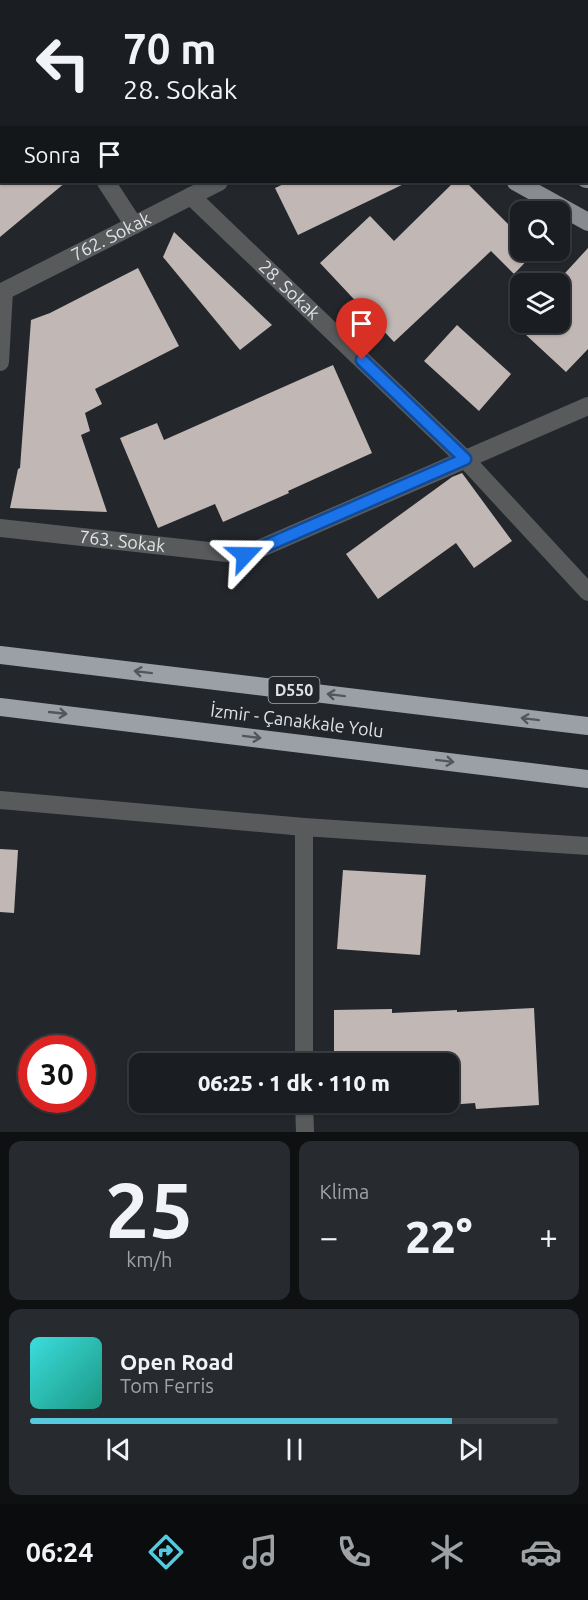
<!DOCTYPE html>
<html lang="tr">
<meta charset="utf-8">
<style>
:root{--surface:#1a1d21;--page:#272a2e;--text:#f1f3f6;--muted:#9fa2a5;--line:#383b3f;--accent:#55cade}
body{margin:0;font-family:Ubuntu,sans-serif;background:var(--page);color:var(--text);height:100vh;display:flex;flex-direction:column;font-size:22px;white-space:nowrap}
*{box-sizing:border-box;margin:0}
p{font-size:20px;color:var(--muted)}
.icon{flex:none;width:33px;height:33px;fill:none;stroke:currentColor;stroke-width:2;stroke-linecap:round;stroke-linejoin:round}
.map{position:relative;height:1132px;overflow:hidden}
.panel{display:flex;flex-direction:column;gap:9px;padding:9px;background:#0e1012;flex:1}
.panel>*{flex:none}
.banner{position:absolute;left:0px;top:0px;width:588px;height:183px;box-shadow:0 2px 4px #0004,0 0 0 2px var(--line);background:#1a1d21;color:var(--text);overflow:hidden}
.controls{position:absolute;left:510px;top:201px;display:grid;gap:12px}
.controls a{display:grid;place-items:center;width:60px;height:60px;border-radius:12px;background:var(--surface);box-shadow:0 2px 4px #0004,0 0 0 2px var(--line);font-size:30px}
.speed{position:absolute;left:18px;top:1035px;display:flex;gap:12px;font-size:30px;font-weight:700;text-align:center}
.speed>*{display:grid;place-content:center;width:78px;height:78px;border-radius:50%;background:var(--surface);box-shadow:0 2px 4px #0004,0 0 0 2px var(--line);line-height:1}
.speed .limit{border:9px solid #d22;background:#fff;color:#111}
.pin{position:absolute;display:grid;place-items:center;width:51px;height:51px;color:#fff;margin:-62px -26px;border-radius:50% 50% 50% 0;rotate:-45deg;box-shadow:0 0 6px #0007}
.pin .icon{rotate:45deg}
.me{position:absolute;width:66px;margin:-33px;rotate:67deg;stroke-linejoin:round;filter:drop-shadow(0 0 4px #0008)}
.turn{display:flex;align-items:center;gap:21px;height:126px;padding:0 24px;font-size:27px}
.turn .icon{width:78px;height:78px;stroke-width:2.5}
.turn b{display:block;font-size:42px;line-height:51px}
.then{display:flex;align-items:center;height:57px;padding:0 24px;background:#0003;gap:12px;font-size:22px}
.big{font-size:45px;font-weight:800;line-height:1.1}
.panel .tile{flex:1;display:flex;flex-direction:column;justify-content:center;gap:9px;min-width:0;padding:0 21px;border-radius:12px;background:var(--page)}
.panel .dial{align-items:center;gap:0}
.dial b{font-size:78px;line-height:1}
.song{display:flex;align-items:center;gap:18px}
.cover{width:72px;height:72px;border-radius:9px;background:linear-gradient(135deg,hsl(180 70% 55%),hsl(170 70% 35%))}
.played{height:6px;border-radius:3px;background:linear-gradient(90deg,var(--accent) 80%,var(--line) 80%)}
.keys{display:flex;justify-content:space-around;direction:ltr}
.heat{display:flex;justify-content:space-between;align-items:center;font-size:33px;direction:ltr}
.panel .tiles{flex:1;display:grid;gap:9px;grid-template-columns:1fr 1fr}
.tile:last-child{grid-column:span 2}
.trip{position:absolute;left:129px;top:1053px;width:330px;height:60px;border-radius:12px;background:var(--surface);box-shadow:0 2px 4px #0004,0 0 0 2px var(--line);font-weight:800;line-height:60px;text-align:center}
.menu{display:flex;height:96px;justify-content:space-around;align-items:center;background:#0a0c0d;color:var(--muted)}
.menu .icon{width:42px;height:42px}
.menu .selected{color:var(--accent)}
.menu b{font-size:27px;color:var(--text)}
.map>svg:first-child{display:block}
</style>
<div class="map">
<svg width="588" height="1132" viewBox="0 0 588 1132">
<rect width="100%" height="100%" fill="#23272c"/>
<g fill="#c1b8b5">
<path d="M0,182H66L0,237Z"/>
<path d="M288,182H408L298,235L275,188Z"/>
<path d="M454,182H466L520,236V250H537L514,274L491,251L394,342L320,263L370,216L394,241Z"/>
<path d="M174,232L272,325L240,350L163,257Z"/>
<path d="M588,248V349L566,372L512,322H560V284H555Z"/>
<path d="M138,268L179,346L95,389L102,404L85,413L90,431L81,435L107,512L10,508L18,469L20,468L31,320L50,313Z"/>
<path d="M457,325L511,374L479,411L424,361Z"/>
<path d="M333,365L372,453L288,491L289,493L223,522L215,504L158,528L120,438L157,423L164,440Z"/>
<path d="M462,473L512,541L474,568L456,543L378,599L346,554L452,477Z"/>
<path d="M0,849L18,850L14,913L0,912Z"/>
<path d="M343,870L426,875L420,955L337,949Z"/>
<path d="M534,1008L539,1105L476,1109L475,1103L448,1105V1064H334V1010L392,1009V1013L457,1010V1012Z"/>
</g>
<g fill="none" stroke-linecap="round" stroke-linejoin="round">
<g stroke="#585a5c" stroke-width="18">
<path d="M544,2L547,0"/>
<path d="M0,56L2,58"/>
<path d="M106,182L134,225"/>
<path id="s1" d="M191,196L465,459L588,592"/>
<path id="s2" d="M4,291L219,182"/>
<path d="M0,362L4,291"/>
<path id="s3" d="M0,528L245,555L588,406"/>
<path d="M0,800L304,827L588,846"/>
<path d="M304,827V1064"/>
<path d="M304,1102L305,1132"/>
</g>
<g stroke="#888c91" stroke-width="18">
<path d="M213,0L215,2"/>
<path d="M265,0L268,2"/>
<path d="M586,179H588"/>
<path d="M516,182L588,222"/>
</g>
<g stroke="#9ba0a6" stroke-width="18">
<path d="M0,655L588,726"/>
<path d="M0,707L588,779"/>
</g>
</g>
<defs><path id="oneway-shaft" d="M-6 0H5M1.5-3L5.5 0L1.5 3" fill="none" stroke-width="1.6" stroke-linecap="round" stroke-linejoin="round" transform="scale(1.5)"/></defs>
<g stroke="#53575d">
<use href="#oneway-shaft" transform="translate(143 672) rotate(-173)"/>
<use href="#oneway-shaft" transform="translate(336 695) rotate(-173)"/>
<use href="#oneway-shaft" transform="translate(58 713) rotate(6)"/>
<use href="#oneway-shaft" transform="translate(530 719) rotate(-173)"/>
<use href="#oneway-shaft" transform="translate(252 737) rotate(7)"/>
<use href="#oneway-shaft" transform="translate(445 761) rotate(7)"/>
</g>
<g fill="none" stroke-linecap="round" stroke-linejoin="round">
<g stroke="#114b97" stroke-width="15">
<path id="route" d="M245,555L465,459L362,360"/>
</g>
<use href="#route" stroke="#1a73e8" stroke-width="10"/>
</g>
<g text-anchor="middle" stroke-width="6" stroke-linejoin="round" paint-order="stroke">
<rect fill="#23272c" stroke="#a7abae" stroke-width="1.5" x="268.5" y="677" width="51" height="26" rx="4.5"/>
<g font-size="16" font-weight="bold" fill="#dfe3e6">
<text x="294" y="696">D550</text>
</g>
<g font-size="18" fill="#dfe3e6" stroke="#23272c">
<text dy="6" stroke="none"><textPath href="#s2" startOffset="120">762. Sokak</textPath></text>
<text dy="6" stroke="none"><textPath href="#s1" startOffset="136">28. Sokak</textPath></text>
<text dy="6" stroke="none"><textPath href="#s3" startOffset="123">763. Sokak</textPath></text>
<text transform="translate(297 721) rotate(7)" y="6">İzmir - Çanakkale Yolu</text>
</g>
</g>
</svg>
<div class="controls">
<a><svg class="icon" aria-label="search" viewBox="0 0 24 24"><circle cx="10" cy="10" r="6"/><path d="M15 15l6 6"/></svg></a>
<a><svg class="icon" aria-label="layers" viewBox="0 0 24 24"><path d="M12 4l9 5-9 5-9-5zM3 14l9 5 9-5"/></svg></a>
</div>
<div class="speed"><div class="limit">30</div></div>
<div class="pin" style="left:362px;top:360px;background:#d93025"><svg class="icon" aria-label="arrive" viewBox="0 0 24 24"><path d="M6 21V4h12l-3 4 3 4H6"/></svg></div>
<svg class="me" style="left:245px;top:555px" viewBox="-20 -20 40 40"><path d="M0-17L14 15 0 8-14 15z" fill="#1a73e8" stroke="#fff" stroke-width="4"/></svg>
<div class="trip">06:25 · 1 dk · 110 m</div>
<div class="banner">
<div class="turn"><svg class="icon" aria-label="left" viewBox="0 0 24 24"><path d="M17 20v-9H6M10 6l-5 5 5 5"/></svg><div><b>70 m</b>28. Sokak</div></div>
<div class="then">Sonra<svg class="icon" aria-label="arrive" viewBox="0 0 24 24"><path d="M6 21V4h12l-3 4 3 4H6"/></svg></div>
</div>
</div>
<section class="panel">
<div class="tiles">
<div class="tile dial"><b>25</b><p>km/h</p></div>
<div class="tile"><p>Klima</p>
<div class="heat"><a>−</a><b class="big">22°</b><a>+</a></div>
</div>
<div class="tile">
<div class="song"><i class="cover"></i><div><b>Open Road</b><p>Tom Ferris</p></div></div>
<div class="played"></div>
<div class="keys"><svg class="icon" aria-label="previous" viewBox="0 0 24 24"><path d="M18 5L8 12l10 7zM5 5v14"/></svg><svg class="icon" aria-label="pause" viewBox="0 0 24 24"><path d="M8 5v14M16 5v14"/></svg><svg class="icon" aria-label="next" viewBox="0 0 24 24"><path d="M6 5l10 7-10 7zM19 5v14"/></svg></div>
</div>
</div>
</section>
<nav class="menu">
<b>06:24</b>
<svg class="icon selected" aria-label="directions" viewBox="0 0 24 24"><path d="M12 3l9 9-9 9-9-9zM9 14v-3h6M13 9l2 2-2 2"/></svg>
<svg class="icon" aria-label="music" viewBox="0 0 24 24"><path d="M9 18V5l10-2v13"/><circle cx="6" cy="18" r="3"/><circle cx="16" cy="16" r="3"/></svg>
<svg class="icon" aria-label="phone" viewBox="0 0 24 24"><path d="M5 4h4l2 5-3 2q2 4 5 5l2-3 5 2v4C11 20 4 13 5 4z"/></svg>
<svg class="icon" aria-label="climate" viewBox="0 0 24 24"><path d="M12 3v18M4 7l16 10M4 17L20 7"/></svg>
<svg class="icon" aria-label="car" viewBox="0 0 24 24"><path d="M5 17H2v-5l4-1 3-4h7l3 4 3 1v5h-3M9 17h6M6 11h13"/><circle cx="7" cy="17" r="2"/><circle cx="17" cy="17" r="2"/></svg>
</nav>
